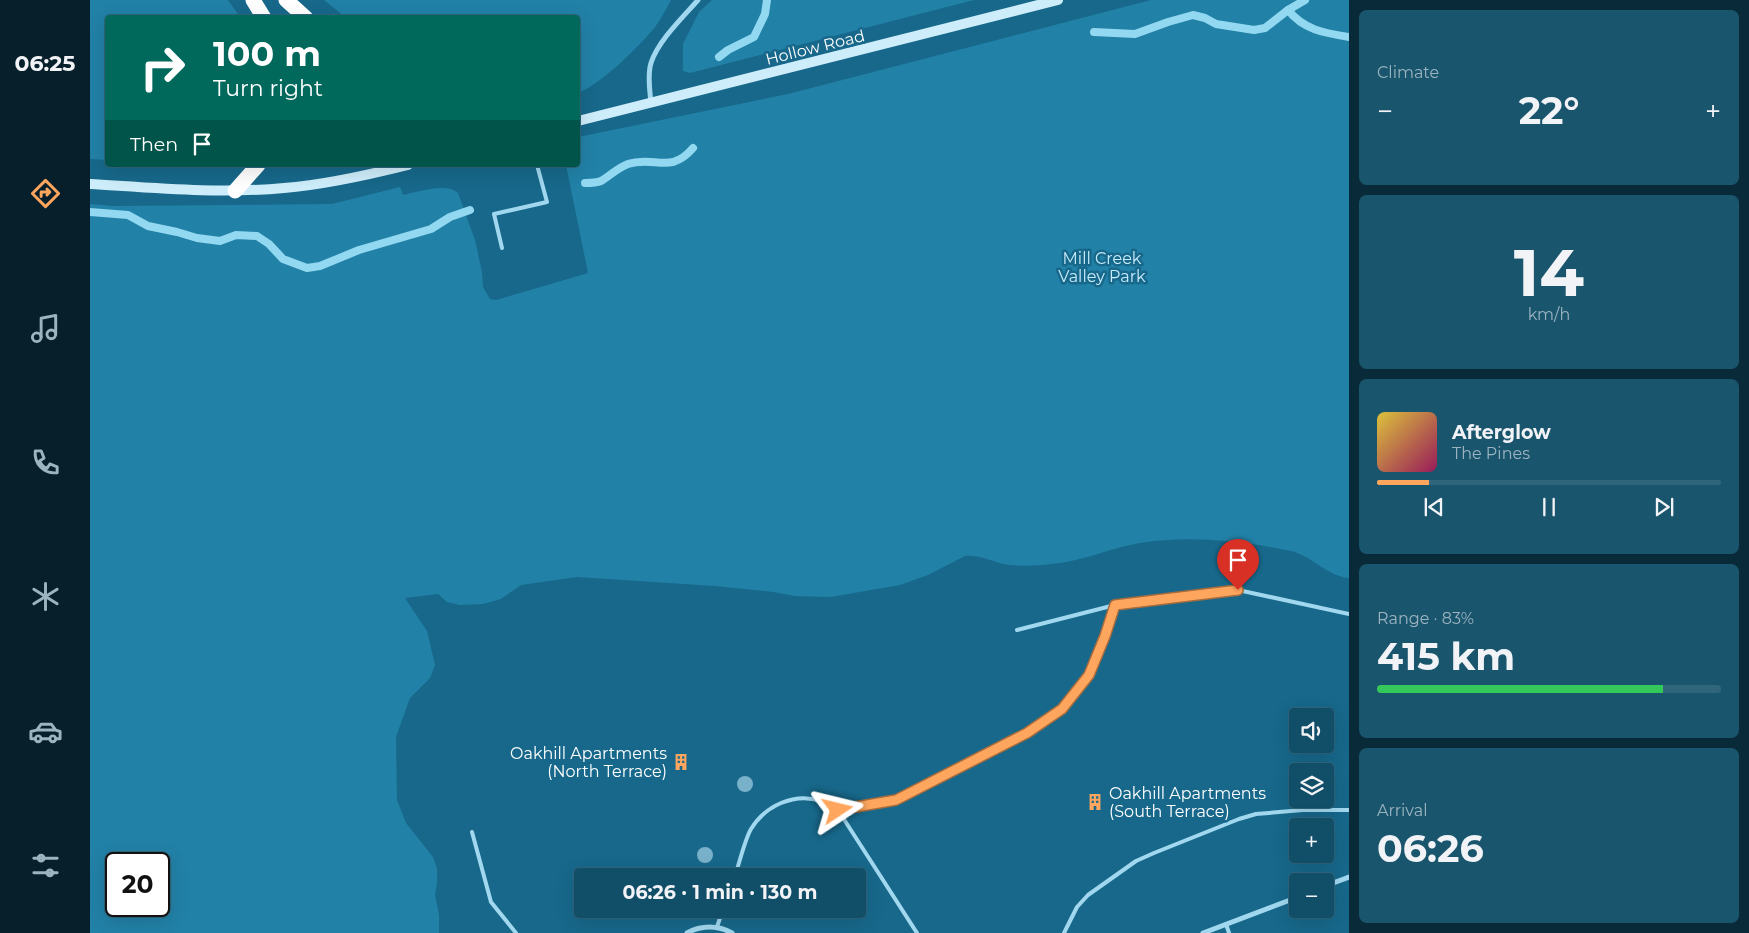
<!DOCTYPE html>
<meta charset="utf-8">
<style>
:root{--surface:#114e68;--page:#1a556e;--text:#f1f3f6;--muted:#9cb4c0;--line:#30657c;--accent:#ffa65e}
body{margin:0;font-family:Montserrat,sans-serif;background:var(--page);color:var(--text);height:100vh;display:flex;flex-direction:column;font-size:19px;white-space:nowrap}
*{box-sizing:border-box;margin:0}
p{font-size:16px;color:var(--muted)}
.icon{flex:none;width:28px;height:28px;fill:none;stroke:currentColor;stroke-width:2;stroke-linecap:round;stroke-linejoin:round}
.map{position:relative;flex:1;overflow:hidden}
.panel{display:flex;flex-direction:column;gap:10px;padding:10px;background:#092b39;width:400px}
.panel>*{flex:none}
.banner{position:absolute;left:15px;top:15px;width:475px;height:152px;border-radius:5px;box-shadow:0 5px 20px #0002,0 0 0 1px var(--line);background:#00695c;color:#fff;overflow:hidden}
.tools{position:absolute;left:1199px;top:708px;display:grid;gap:10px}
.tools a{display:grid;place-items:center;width:45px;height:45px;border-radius:5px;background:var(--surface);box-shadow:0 5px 20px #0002,0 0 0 1px var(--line);font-size:25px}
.speed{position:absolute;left:15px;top:852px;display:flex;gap:10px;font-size:25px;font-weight:700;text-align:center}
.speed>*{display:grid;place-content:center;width:65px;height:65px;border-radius:50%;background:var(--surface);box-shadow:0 5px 20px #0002,0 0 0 1px var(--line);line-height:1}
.speed .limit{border:2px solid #111;border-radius:8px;background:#fff;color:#111}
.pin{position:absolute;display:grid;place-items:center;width:42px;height:42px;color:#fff;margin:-51px -21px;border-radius:50% 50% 50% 0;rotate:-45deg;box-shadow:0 0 5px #0007}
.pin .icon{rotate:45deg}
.me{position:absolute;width:55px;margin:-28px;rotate:80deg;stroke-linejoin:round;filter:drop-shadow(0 0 4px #0008)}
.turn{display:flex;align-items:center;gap:18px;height:105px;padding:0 25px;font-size:22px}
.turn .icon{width:65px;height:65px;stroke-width:2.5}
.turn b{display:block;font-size:35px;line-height:42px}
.then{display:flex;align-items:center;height:48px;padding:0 25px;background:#0003;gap:10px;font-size:19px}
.big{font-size:38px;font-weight:700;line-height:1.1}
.panel .card{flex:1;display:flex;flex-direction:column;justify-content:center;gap:8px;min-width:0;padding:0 18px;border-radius:8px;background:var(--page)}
.panel .dial{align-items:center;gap:0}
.dial b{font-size:65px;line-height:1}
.song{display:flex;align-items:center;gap:15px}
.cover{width:60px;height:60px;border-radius:8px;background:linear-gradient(135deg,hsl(50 70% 55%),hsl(330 70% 35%))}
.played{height:5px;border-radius:2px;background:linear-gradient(90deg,var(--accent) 15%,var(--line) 15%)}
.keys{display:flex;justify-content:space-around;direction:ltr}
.heat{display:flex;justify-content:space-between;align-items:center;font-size:28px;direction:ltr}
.charge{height:8px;border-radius:4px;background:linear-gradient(90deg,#34c759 83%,var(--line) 0)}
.trip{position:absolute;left:484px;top:868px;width:292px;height:50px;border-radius:5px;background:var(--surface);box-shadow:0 5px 20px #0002,0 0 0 1px var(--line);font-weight:700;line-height:50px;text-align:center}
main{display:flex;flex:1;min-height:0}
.menu{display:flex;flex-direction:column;width:90px;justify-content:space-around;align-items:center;background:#071f2a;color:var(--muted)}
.menu .icon{width:35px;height:35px}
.menu .active{color:var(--accent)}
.menu b{font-size:22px;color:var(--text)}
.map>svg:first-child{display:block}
</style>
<main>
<nav class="menu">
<b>06:25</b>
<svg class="icon active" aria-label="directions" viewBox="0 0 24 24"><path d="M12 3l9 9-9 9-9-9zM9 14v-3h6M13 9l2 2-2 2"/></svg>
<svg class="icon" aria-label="music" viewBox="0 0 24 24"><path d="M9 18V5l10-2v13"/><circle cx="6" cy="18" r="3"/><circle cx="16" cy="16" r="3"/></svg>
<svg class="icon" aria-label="phone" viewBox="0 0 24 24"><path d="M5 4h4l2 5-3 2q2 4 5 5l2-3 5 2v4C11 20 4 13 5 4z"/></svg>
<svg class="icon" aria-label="climate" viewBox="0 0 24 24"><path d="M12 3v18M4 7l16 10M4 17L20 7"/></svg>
<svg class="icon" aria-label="car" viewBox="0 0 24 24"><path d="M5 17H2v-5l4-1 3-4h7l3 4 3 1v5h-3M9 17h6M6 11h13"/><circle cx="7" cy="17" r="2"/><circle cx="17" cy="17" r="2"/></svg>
<svg class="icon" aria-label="filters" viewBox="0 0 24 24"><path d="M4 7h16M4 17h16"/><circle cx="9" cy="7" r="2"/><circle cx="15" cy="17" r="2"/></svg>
</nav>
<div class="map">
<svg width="1259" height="933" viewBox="0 0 1259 933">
<rect width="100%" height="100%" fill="#17688b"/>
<g fill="#2281a7" fill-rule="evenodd">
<path d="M0,0H138L150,17L18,18L17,160L0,159Z"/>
<path d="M234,0H581C576,9 571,19 565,27C549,47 511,84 488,93V18L255,17Z"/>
<path d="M622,0H884L600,73L593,71V44L609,12Z"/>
<path d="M1061,0H1259V578C1237,576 1222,556 1201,551C1152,541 1099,535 1050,543C1020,548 991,562 961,564C949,566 931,566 919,565C904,563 890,554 875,556L838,575L810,585L741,597L705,596L683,592L625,586L487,577L431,585L411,599L393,604L370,605L357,602L348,594L315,598L337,631L345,665L340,678L320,698L306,737L307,800L316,823L343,857L347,869V883L345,895L349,915V933H0V204L23,206L242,204L310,187L313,195C327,192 357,182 368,193L385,240L392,272L393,287L400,299L406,300L498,273L476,165H488V137L698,94ZM26,864H69V906H26Z"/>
</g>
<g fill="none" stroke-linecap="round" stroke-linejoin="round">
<g stroke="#93d8f1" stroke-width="8">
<path d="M1198,10C1214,30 1234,33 1259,37"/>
<path d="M1004,32L1045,34L1078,22L1103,15L1115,18L1126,24L1164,30L1175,28L1198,10L1215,0"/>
<path d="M629,57L638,50L664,37L675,14L677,0"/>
<path d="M495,183C500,183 506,183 511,181C520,176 527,168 538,164C565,155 580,175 603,148"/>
<path d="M0,212L38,215L58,226L87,232L107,238L130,241L146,235L167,236L179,244L193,259L217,268L230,266L269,250L341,229L360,217L380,210"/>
</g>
<g stroke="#a1d8ef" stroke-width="4">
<path d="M412,248L404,214L457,202L447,165"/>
<path d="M1025,605L1148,590L1259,614"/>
<path d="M748,810L806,800L937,733L972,709L999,675L1015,636L1025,605L927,630"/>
<path d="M382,832L401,902L426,933"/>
<path d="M645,876C649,864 655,839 661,829C675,806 704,792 731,801C736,803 742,807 748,810L827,933"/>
<path d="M1136,924L1139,933"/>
<path d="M627,927L633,909"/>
<path d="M974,933L987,907L998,895L1046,861L1064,853L1149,819L1166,814L1213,810H1259"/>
</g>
<g stroke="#a1d8ef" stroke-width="5">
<path d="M561,103C560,91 557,76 561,63C568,41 593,17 608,0"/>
<path d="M1235,886L1259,877"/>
<path d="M597,933C611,925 628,925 642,933"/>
<path d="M1113,933L1208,897"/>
</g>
<g stroke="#ceedfa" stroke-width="10">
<path d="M488,121L968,0"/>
<path d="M0,184C65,188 129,194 194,188C234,185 278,175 318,165"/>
</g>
<g stroke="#fff" stroke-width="15">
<path d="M163,0L174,18"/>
<path d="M196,0L216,18"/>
<path d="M145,191L168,165"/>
</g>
</g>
<g fill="#78b1c9">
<circle cx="655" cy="784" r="8"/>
<circle cx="615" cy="855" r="8"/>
</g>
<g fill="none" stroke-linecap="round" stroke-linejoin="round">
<g stroke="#a66c3d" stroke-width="12">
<path id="route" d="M748,810L806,800L937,733L972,709L999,675L1015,636L1025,605L1148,590"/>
</g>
<use href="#route" stroke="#ffa65e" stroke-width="9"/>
</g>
<defs>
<g id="building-bare" transform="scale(1.35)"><path d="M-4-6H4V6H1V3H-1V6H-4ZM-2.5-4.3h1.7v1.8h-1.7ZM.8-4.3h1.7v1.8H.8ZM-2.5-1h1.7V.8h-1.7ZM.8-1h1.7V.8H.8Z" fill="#ffa65e" stroke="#17688b" stroke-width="2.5" paint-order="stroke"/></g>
</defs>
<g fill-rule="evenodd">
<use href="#building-bare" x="591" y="762"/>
<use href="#building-bare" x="1005" y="802"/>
</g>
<g text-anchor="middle" stroke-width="5" stroke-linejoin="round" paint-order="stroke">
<g font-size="16" fill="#fff" stroke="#17688b">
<text transform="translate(725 47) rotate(-14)" y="6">Hollow Road</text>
</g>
<g font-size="16" fill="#c7ecfb" stroke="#17688b">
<text x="1012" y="264">Mill Creek<tspan x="1012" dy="18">Valley Park</tspan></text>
</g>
<g font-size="16" fill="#fff" stroke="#17688b" text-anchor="end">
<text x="577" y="759">Oakhill Apartments<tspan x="577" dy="18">(North Terrace)</tspan></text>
<text x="1019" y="799" text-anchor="start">Oakhill Apartments<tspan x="1019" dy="18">(South Terrace)</tspan></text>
</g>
</g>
</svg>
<div class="tools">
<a><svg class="icon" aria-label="sound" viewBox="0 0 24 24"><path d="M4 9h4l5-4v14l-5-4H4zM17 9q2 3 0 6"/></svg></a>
<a><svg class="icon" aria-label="layers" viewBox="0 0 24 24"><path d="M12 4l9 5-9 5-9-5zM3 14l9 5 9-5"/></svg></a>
<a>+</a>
<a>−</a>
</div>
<div class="speed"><div class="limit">20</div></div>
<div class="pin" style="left:1148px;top:590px;background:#d93025"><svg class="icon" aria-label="arrive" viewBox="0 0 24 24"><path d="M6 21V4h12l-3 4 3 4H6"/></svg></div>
<svg class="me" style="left:748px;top:810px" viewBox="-20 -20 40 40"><path d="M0-17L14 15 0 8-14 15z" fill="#ffa65e" stroke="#fff" stroke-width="4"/></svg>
<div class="trip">06:26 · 1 min · 130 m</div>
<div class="banner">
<div class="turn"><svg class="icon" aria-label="right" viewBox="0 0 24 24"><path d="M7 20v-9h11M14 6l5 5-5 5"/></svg><div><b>100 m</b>Turn right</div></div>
<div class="then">Then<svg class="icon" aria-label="arrive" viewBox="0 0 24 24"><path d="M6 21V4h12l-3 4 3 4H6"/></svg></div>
</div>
</div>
<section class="panel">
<div class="card"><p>Climate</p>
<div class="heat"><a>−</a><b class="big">22°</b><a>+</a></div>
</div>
<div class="card dial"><b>14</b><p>km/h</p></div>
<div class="card">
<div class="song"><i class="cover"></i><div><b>Afterglow</b><p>The Pines</p></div></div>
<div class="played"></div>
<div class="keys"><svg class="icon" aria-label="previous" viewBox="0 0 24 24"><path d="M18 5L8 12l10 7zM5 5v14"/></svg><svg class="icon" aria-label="pause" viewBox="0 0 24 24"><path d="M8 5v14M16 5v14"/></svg><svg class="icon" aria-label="next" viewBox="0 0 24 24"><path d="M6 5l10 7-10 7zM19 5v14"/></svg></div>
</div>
<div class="card"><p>Range · 83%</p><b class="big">415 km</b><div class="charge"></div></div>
<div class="card"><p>Arrival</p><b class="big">06:26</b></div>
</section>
</main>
